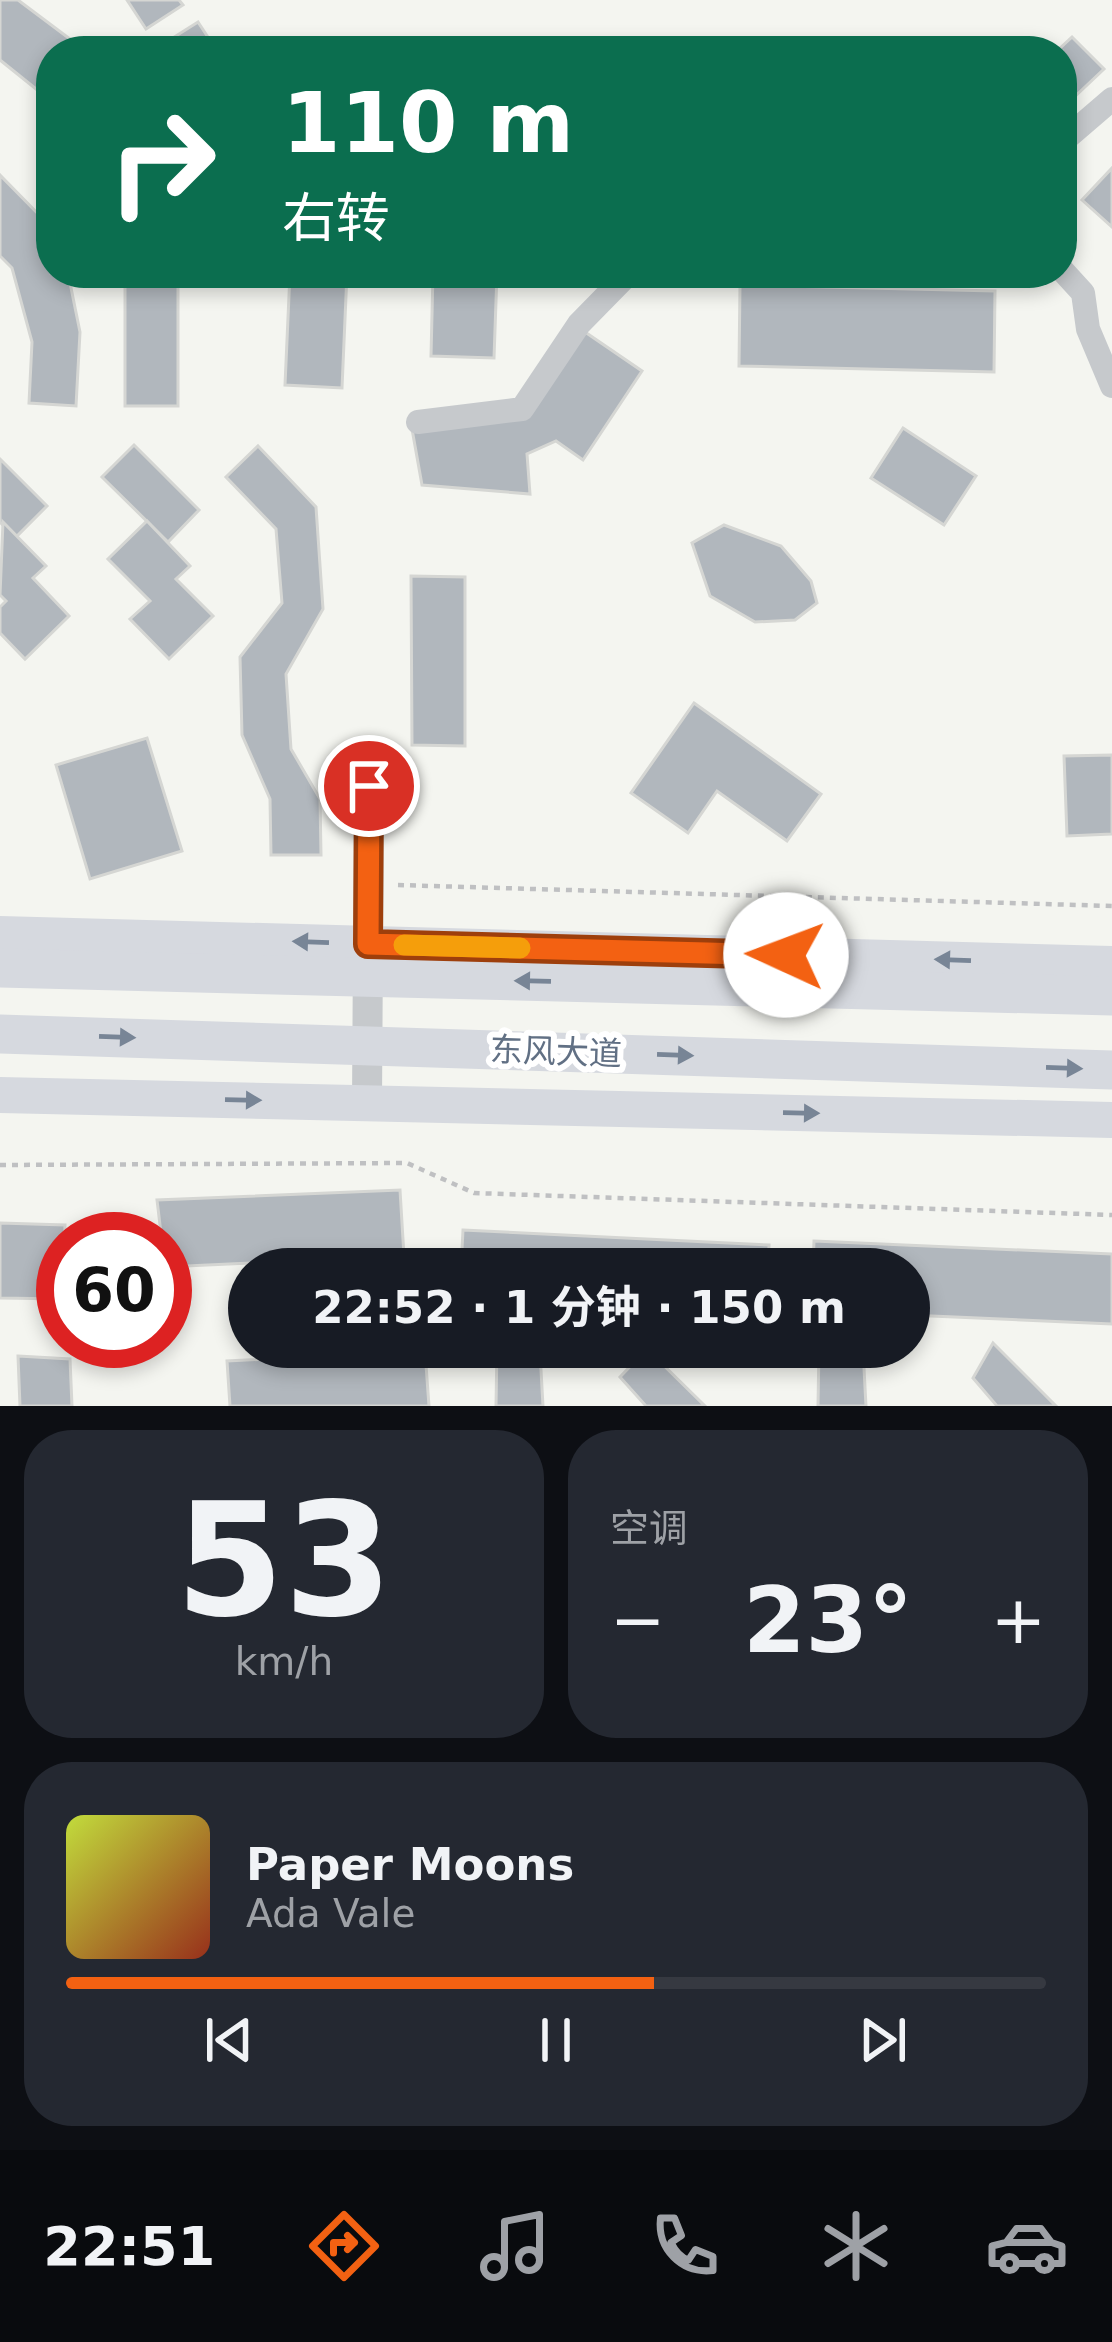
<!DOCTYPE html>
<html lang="zh">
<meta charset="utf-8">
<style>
:root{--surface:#171b24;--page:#242831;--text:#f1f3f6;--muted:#9ea1a6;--line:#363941;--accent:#f36112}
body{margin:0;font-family:"DejaVu Sans","Noto Sans SC",sans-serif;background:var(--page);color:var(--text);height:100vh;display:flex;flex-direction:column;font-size:45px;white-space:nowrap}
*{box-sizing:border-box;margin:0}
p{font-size:39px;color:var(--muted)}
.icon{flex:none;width:66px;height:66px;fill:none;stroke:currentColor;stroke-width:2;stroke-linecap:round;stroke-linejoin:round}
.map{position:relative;height:1406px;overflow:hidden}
.details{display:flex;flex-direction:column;gap:24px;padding:24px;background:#0d0f14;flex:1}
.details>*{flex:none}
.banner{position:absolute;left:36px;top:36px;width:1041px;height:252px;border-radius:48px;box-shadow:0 6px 18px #0003;background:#0b6e4f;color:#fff;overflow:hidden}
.speed{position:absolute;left:36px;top:1212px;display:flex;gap:24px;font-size:60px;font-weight:700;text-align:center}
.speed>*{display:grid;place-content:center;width:156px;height:156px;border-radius:50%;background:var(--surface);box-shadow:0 6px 18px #0003;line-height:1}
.speed .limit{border:18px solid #d22;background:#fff;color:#111}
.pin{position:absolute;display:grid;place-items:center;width:102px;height:102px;color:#fff;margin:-51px;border:6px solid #fff;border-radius:50%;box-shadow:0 3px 12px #0007}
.me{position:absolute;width:132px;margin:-66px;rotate:272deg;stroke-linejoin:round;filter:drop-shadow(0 0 9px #0008)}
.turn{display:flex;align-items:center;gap:42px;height:252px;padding:0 48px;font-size:54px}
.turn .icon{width:156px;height:156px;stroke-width:2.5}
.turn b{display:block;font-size:84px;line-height:102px}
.big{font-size:90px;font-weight:700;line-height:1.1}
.details .tile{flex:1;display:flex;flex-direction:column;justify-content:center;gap:18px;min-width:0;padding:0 42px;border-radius:48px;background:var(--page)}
.details .dial{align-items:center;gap:0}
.dial b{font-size:156px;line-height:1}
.song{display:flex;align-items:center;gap:36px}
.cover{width:144px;height:144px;border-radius:18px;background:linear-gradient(135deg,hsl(70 70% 55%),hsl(10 70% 35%))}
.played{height:12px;border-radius:6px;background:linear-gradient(90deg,var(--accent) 60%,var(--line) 60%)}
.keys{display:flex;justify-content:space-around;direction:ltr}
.heat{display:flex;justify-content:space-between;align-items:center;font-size:66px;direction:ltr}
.details .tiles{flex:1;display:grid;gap:24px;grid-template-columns:1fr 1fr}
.tile:last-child{grid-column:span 2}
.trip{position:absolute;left:228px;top:1248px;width:702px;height:120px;border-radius:60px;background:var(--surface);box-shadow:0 6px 18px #0003;font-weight:700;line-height:120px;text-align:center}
.tab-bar{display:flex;height:192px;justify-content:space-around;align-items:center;background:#090b0e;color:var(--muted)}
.tab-bar .icon{width:84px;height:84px}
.tab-bar .active{color:var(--accent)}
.tab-bar b{font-size:54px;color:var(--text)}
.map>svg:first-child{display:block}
</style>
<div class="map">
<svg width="1112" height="1406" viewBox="0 0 1112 1406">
<rect width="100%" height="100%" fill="#f4f5f0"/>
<g fill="#b1b7bd" stroke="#d5d6d3" stroke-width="3">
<path d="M0,0H18L86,51H51V101L0,60Z"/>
<path d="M127,0H179L183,5L146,29Z"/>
<path d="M198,22L217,51H164L160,46Z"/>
<path d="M1072,37L1104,69L1068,103L1062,97V51H1057Z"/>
<path d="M1112,168V227L1082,200Z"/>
<path d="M0,175L51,227V273H68L80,332L76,406L29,403L32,342L12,268L0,256Z"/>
<rect x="125" y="273" width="53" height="133"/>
<path d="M290,273H347L342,388L285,385Z"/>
<path d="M433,273H497L494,358L431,356Z"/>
<path d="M740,285L995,291L994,372L739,366Z"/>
<path d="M585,332L642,371L583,460L556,441L527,454L530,494L422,485L412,429L527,417Z"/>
<path d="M903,428L976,476L944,525L871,478Z"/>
<path d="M134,445L199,510L168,542L102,477Z"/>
<path d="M258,446L316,507L323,609L286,674L291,749L320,799L321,855H271L270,799L242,735L240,657L282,603L276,529L226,477Z"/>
<path d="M0,459L47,506L15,538L0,522Z"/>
<path d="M147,521L190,566L176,579L213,616L169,659L130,619L150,601L108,559Z"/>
<path d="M3,522L46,566L33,578L69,616L25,659L0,633V607L6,601L0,595Z"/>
<path d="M724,525L781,546L811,581L817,603L795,620L755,622L710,596L692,543Z"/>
<path d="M411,576L465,577V746L412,745Z"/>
<path d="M694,703L821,794L787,841L717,791L688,833L631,793Z"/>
<path d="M147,738L182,851L90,879L56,765Z"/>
<path d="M1112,755V834L1067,836L1064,756Z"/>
<path d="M400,1190L404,1256L165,1267L157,1200Z"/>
<path d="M0,1223L65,1225L63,1299L0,1298Z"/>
<path d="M463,1230L769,1245L768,1269H461Z"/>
<path d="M814,1241L1112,1254V1324L909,1315V1269H813Z"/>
<path d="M993,1343L1056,1406H997L973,1378Z"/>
<path d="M497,1347L540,1352L543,1406H496Z"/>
<path d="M819,1347L863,1349L866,1406H818Z"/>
<path d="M647,1349L705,1406H646L620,1377Z"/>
<path d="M425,1351L429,1406H230L227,1361Z"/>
<path d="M18,1356L70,1359L72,1406H20Z"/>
</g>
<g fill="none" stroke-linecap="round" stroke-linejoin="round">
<g stroke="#bfc0c2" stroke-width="4.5" stroke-dasharray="6 6" stroke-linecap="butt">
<path d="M398,885L1112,906"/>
<path d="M0,1165L407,1163L474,1193L1112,1215"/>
</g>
<g stroke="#c6c9cc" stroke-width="24">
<path d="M1062,142L1112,99"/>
<path d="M1062,270L1083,293L1088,329L1112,386"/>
<path d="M418,422L522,409L579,324L629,273"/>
</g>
<path stroke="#c6c9cc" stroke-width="30" d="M367,1103L369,786"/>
<g stroke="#d6d9df" stroke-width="36">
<path d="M0,934L1112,964"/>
<path d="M0,1095L1112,1120"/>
</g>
<g stroke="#d6d9df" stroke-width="39">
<path d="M0,968L1112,996"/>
<path d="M0,1034L1112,1070"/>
</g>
</g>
<defs><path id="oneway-solid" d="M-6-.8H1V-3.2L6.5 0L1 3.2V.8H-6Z" transform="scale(3)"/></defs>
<g fill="#788596">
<use href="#oneway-solid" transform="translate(311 942) rotate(-178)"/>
<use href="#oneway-solid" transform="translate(953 960) rotate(-178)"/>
<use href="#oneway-solid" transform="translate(533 981) rotate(-179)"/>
<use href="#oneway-solid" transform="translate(117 1037) rotate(2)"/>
<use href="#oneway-solid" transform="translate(675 1055) rotate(2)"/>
<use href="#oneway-solid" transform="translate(1064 1068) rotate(2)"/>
<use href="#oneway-solid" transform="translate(243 1100) rotate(1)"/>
<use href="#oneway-solid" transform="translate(801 1113) rotate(1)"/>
</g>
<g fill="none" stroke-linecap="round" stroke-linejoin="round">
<g stroke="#9e3f0c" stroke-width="30">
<path id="route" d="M369,786L368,944L786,955"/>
</g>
<use href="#route" stroke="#f36112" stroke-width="21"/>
<path stroke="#f59e0b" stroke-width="21" d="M404,945L520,948"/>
</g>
<g text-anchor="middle" stroke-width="12" stroke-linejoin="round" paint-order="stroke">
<g font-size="33" fill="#617084" stroke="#fff">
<text transform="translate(556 1051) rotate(2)" y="12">东风大道</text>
</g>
</g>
</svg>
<div class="speed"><div class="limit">60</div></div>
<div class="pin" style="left:369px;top:786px;background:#d93025"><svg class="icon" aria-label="arrive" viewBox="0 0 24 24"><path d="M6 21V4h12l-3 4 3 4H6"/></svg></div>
<svg class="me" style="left:786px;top:955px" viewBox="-20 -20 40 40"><circle r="19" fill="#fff"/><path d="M0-13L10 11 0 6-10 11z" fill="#f36112"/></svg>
<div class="trip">22:52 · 1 分钟 · 150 m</div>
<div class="banner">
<div class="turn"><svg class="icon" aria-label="right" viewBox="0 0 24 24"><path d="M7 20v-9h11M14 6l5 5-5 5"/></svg><div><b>110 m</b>右转</div></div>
</div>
</div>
<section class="details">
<div class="tiles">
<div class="tile dial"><b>53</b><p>km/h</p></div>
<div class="tile"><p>空调</p>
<div class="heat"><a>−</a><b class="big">23°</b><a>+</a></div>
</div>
<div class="tile">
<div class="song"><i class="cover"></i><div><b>Paper Moons</b><p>Ada Vale</p></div></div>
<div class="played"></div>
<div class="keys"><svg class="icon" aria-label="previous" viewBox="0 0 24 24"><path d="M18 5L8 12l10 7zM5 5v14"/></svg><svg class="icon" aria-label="pause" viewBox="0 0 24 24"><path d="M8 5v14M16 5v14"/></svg><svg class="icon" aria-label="next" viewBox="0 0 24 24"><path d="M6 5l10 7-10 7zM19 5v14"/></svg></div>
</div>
</div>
</section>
<nav class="tab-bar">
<b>22:51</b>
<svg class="icon active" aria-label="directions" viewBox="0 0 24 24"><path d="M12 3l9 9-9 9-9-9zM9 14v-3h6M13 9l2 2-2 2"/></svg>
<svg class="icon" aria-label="music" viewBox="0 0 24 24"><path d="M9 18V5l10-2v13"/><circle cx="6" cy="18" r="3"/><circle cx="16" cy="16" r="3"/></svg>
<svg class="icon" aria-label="phone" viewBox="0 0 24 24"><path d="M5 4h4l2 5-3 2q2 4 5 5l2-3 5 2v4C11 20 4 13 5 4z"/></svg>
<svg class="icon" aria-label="climate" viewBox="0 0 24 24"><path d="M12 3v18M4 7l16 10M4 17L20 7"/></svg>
<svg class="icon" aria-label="car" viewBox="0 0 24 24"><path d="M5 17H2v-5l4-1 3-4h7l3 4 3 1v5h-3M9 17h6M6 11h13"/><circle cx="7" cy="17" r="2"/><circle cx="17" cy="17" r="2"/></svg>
</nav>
